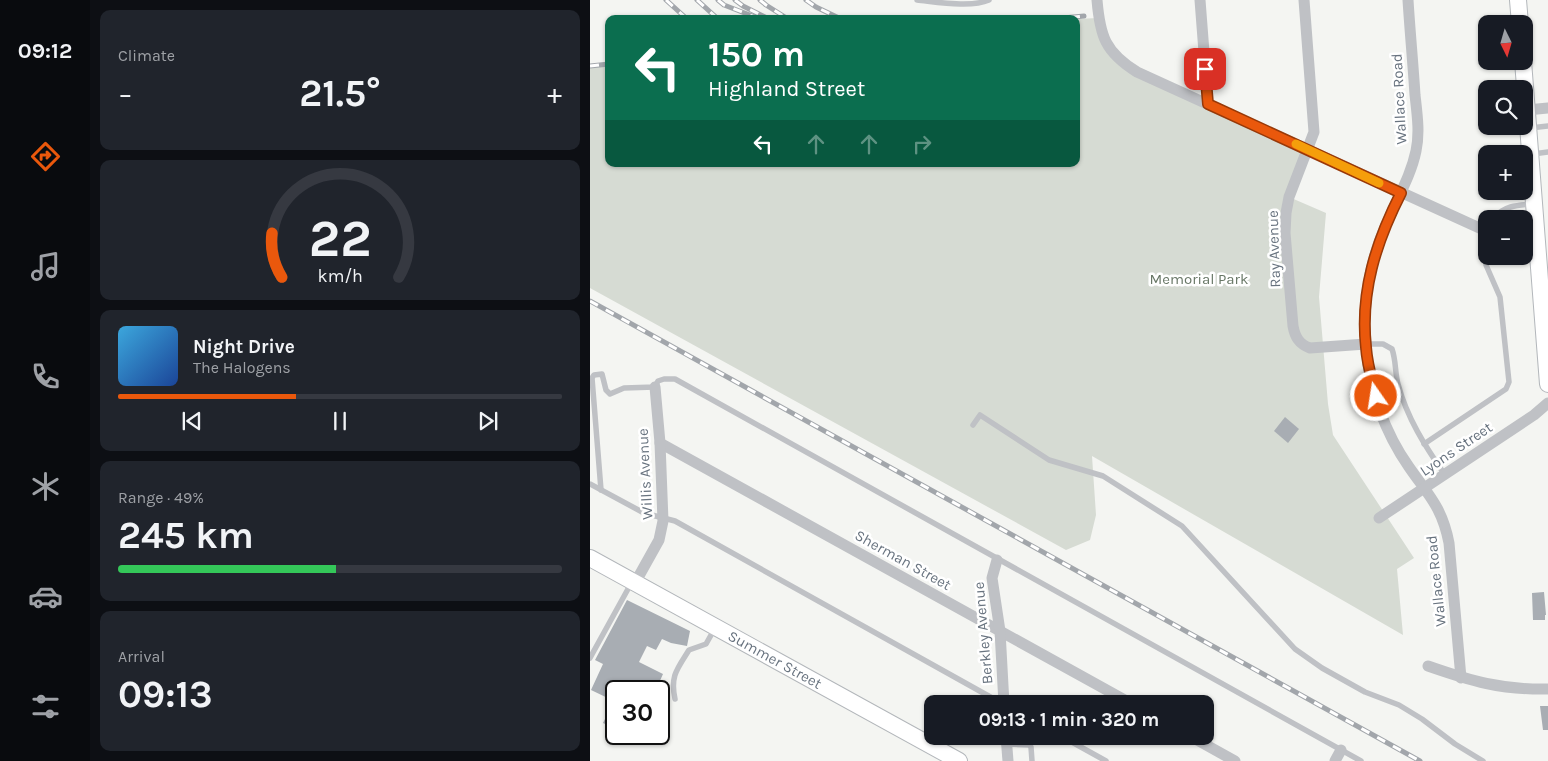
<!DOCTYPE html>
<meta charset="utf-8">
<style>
:root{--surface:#171b24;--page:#20242c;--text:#f1f3f6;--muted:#9ea1a6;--line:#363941;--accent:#ea580c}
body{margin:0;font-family:Karla,sans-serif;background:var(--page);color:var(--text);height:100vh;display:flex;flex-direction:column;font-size:19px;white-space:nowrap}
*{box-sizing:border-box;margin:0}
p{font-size:16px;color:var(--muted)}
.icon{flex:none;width:28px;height:28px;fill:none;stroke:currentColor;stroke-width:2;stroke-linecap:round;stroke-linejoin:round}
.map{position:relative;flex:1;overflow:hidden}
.sheet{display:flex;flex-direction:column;gap:10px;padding:10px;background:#0d0f14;width:500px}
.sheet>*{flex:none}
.top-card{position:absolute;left:15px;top:15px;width:475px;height:152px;border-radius:10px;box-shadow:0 1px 4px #0004;background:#0b6e4f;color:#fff;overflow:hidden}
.needle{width:32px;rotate:175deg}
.fabs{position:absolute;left:888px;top:15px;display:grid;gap:10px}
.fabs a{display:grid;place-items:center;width:55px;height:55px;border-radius:10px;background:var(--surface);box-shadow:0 1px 4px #0004;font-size:25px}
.speed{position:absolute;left:15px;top:680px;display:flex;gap:10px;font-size:25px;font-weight:700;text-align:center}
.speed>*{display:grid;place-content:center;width:65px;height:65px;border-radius:50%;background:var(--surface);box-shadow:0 1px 4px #0004;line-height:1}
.speed .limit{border:2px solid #111;border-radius:8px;background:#fff;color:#111}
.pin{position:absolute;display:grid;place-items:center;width:42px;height:42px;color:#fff;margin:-21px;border-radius:10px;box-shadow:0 2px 8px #0006}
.me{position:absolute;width:55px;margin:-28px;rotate:347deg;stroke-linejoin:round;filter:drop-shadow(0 0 4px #0008)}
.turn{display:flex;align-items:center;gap:18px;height:105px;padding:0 20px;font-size:22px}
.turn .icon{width:65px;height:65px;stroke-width:2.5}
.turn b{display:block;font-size:35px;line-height:42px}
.lanes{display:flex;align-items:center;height:48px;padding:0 20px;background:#0003;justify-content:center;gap:25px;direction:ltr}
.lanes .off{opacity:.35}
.big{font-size:38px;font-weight:700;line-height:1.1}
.sheet .card{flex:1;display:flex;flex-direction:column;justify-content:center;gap:8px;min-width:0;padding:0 18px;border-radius:10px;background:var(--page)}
.sheet .dial{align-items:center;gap:0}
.dial svg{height:130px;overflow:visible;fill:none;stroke:var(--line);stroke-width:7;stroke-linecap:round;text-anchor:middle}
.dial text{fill:var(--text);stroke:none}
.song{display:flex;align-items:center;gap:15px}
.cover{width:60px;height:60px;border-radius:8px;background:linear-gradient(135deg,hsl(200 70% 55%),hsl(220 70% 35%))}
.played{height:5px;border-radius:2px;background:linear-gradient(90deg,var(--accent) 40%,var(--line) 40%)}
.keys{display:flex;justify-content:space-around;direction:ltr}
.heat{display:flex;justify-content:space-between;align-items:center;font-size:28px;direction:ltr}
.charge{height:8px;border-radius:4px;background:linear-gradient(90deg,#34c759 49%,var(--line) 0)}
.trip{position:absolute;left:334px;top:695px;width:290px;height:50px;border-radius:10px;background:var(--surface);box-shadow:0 1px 4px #0004;font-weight:700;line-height:50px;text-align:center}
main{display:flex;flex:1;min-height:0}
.dock{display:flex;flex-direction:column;width:90px;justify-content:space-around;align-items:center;background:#090b0e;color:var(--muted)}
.dock .icon{width:35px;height:35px}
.dock .selected{color:var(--accent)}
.dock b{font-size:22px;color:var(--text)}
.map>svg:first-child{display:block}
</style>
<main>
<nav class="dock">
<b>09:12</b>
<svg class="icon selected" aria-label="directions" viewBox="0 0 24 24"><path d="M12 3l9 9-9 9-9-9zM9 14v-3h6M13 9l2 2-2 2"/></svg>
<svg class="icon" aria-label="music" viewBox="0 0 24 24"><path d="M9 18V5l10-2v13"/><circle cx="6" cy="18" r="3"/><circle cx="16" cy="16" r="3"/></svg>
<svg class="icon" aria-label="phone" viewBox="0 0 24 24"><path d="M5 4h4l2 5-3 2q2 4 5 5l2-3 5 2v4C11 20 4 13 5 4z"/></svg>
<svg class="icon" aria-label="climate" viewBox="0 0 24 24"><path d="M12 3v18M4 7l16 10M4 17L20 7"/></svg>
<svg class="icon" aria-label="car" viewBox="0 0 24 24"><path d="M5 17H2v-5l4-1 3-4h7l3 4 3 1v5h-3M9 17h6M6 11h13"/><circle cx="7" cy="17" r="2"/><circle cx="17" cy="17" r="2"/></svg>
<svg class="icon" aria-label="filters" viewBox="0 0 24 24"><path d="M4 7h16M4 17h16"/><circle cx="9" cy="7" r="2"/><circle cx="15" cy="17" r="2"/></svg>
</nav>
<section class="sheet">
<div class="card"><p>Climate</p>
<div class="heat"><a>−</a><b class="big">21.5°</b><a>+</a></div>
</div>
<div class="card dial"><svg viewBox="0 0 100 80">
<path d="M14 69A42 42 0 1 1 86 69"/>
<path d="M14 69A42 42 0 0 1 8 42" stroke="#ea580c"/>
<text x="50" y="56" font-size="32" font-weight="700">22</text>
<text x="50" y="72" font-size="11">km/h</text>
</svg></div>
<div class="card">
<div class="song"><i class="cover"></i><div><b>Night Drive</b><p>The Halogens</p></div></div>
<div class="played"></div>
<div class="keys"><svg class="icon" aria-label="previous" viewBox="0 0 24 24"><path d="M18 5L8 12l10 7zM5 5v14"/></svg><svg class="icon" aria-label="pause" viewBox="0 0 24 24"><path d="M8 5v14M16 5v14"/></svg><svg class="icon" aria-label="next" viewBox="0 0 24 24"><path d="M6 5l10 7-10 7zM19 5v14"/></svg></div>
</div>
<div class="card"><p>Range · 49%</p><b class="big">245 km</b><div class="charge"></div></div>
<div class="card"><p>Arrival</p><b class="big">09:13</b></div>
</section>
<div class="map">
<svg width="958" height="761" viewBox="0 0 958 761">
<rect width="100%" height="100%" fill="#f4f5f2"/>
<path fill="#d6dbd3" d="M508,18L524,55L718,150L699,197L736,213L729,297L738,404L743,435L824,558L807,569L813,635L502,456L506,515L500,540L476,550L0,288V67L19,65V164H486V19Z"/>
<g fill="#a8adb3">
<path d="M695,417L709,429L698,443L684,431Z"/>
<path d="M954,592L956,615H955V620H943L942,593Z"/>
<path d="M37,600L100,631L97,646L81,643L72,639L66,650L57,646L49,662L73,674L69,683L79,687V691H26V729L13,723L24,701L1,690L13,664L5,660Z"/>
<path d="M950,706H958V730H953Z"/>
</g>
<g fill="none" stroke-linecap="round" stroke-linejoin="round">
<g stroke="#b3b7bb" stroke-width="18">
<g id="secondary">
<path d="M928,0L930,24"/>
<path d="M933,61L958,384"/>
<path id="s1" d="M0,558L369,761"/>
</g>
</g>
<g stroke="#bfc1c5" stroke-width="5.5">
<path d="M327,0C347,2 381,8 399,0"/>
<path d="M940,128L958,126"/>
<path d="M943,154L958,152"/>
<path d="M903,219C913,206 927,205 942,204"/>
<path d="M776,344H793L802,349C806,360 805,373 808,384C817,418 835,446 855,475"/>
<path d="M383,425L390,415L459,460L513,476L592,526L705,649L732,668L775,692L809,705L832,719L865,744L893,761"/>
<path d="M834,444L916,389L919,382L910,297L896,265V249"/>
<path d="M0,484L54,513L85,521L413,704"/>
<path d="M11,490L2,378L4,375L12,374L16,390L20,394L34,388L65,387L68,381L74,379H85L771,761"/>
<path d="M0,658L38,589L44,584"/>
<path d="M85,699C80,676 87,669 99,650L116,644L125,628"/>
<path d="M471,736L516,761"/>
<path d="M417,744L439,745L441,747L442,761"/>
</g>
<g stroke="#bfc1c5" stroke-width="11">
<path d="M507,0C510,36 515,52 547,72L896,231"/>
<path d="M610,0L618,104"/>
<path d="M714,0L724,132L699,197L696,213L695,233L703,326C705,337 709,344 720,348L776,344"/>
<path d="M818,0C820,32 823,63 825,95C827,113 830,133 826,151C821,175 809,195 799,218C780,258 772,302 776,347C779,389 795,433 819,467C839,496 852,507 859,543L871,678"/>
<path d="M937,110L958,108"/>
<path d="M934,248L948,249"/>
<path d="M70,443L542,704"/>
<path d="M789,518L944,415L958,403"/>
<path d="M407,560L402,578L410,631L414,704"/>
<path d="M45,583L69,540L73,521L70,443L65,387"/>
<path d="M838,666C881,681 911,690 958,689"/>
<path d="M416,736L418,761"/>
<path d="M600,736L645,761"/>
<path d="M745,761L751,750"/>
</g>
<use href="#secondary" stroke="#fff" stroke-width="16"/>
<g stroke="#a2a6ab" stroke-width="5">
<g id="rail">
<path d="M76,0L97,19"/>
<path d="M107,0L128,19"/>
<path d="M128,0L134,5L170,19"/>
<path d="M145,0L153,6L179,19"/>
<path d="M170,0L176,5L198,19"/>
<path d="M216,0L226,7L251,19"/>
<path d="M463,19L494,16"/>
<path d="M0,66L19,64"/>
<path d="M0,301L830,761"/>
</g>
</g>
<use href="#rail" stroke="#fff" stroke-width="3" stroke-dasharray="9" stroke-linecap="butt"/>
</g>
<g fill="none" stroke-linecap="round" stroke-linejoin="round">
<g stroke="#983908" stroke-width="12">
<path id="route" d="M615,69L618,104L811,193C786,242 770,292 776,347C777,364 782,380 786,396"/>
</g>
<use href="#route" stroke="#ea580c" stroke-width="9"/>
<path stroke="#f59e0b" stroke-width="9" d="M706,144L789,183"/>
</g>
<g text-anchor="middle" stroke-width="5" stroke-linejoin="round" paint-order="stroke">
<g font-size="15" fill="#68737f" stroke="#fff">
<text transform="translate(809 99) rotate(-93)" y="5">Wallace Road</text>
<text transform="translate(684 249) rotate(-92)" y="5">Ray Avenue</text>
<text transform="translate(866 449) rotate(-34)" y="5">Lyons Street</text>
<text transform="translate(55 474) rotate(-93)" y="5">Willis Avenue</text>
<text transform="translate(313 560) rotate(29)" y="5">Sherman Street</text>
<text transform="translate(846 581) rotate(-96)" y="5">Wallace Road</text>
<text transform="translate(393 633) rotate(-95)" y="5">Berkley Avenue</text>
<text dy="5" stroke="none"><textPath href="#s1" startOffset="211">Summer Street</textPath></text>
</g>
<g font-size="15" fill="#687766" stroke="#fff">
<text x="609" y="284">Memorial Park</text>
</g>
</g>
</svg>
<div class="fabs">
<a><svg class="needle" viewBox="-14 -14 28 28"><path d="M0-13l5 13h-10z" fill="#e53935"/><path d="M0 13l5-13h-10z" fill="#9ea1a6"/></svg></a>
<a><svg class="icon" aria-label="search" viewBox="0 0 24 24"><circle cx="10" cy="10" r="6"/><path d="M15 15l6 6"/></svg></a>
<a>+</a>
<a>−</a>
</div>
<div class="speed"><div class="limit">30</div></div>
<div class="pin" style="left:615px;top:69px;background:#d93025"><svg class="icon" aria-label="arrive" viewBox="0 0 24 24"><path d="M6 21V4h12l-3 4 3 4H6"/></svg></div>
<svg class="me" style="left:786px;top:396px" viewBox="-20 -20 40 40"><circle r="17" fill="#ea580c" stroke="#fff" stroke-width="3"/><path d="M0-11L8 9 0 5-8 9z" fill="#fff"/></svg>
<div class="trip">09:13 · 1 min · 320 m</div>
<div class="top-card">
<div class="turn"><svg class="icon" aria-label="left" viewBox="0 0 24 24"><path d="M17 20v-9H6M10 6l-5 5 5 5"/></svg><div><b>150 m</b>Highland Street</div></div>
<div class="lanes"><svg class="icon" aria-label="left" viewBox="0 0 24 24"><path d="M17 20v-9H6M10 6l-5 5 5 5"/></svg><svg class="icon off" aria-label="ahead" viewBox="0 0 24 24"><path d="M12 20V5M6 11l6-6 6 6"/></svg><svg class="icon off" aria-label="ahead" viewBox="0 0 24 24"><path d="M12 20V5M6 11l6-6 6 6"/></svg><svg class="icon off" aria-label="right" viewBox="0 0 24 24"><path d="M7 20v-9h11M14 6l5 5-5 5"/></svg></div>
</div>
</div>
</main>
